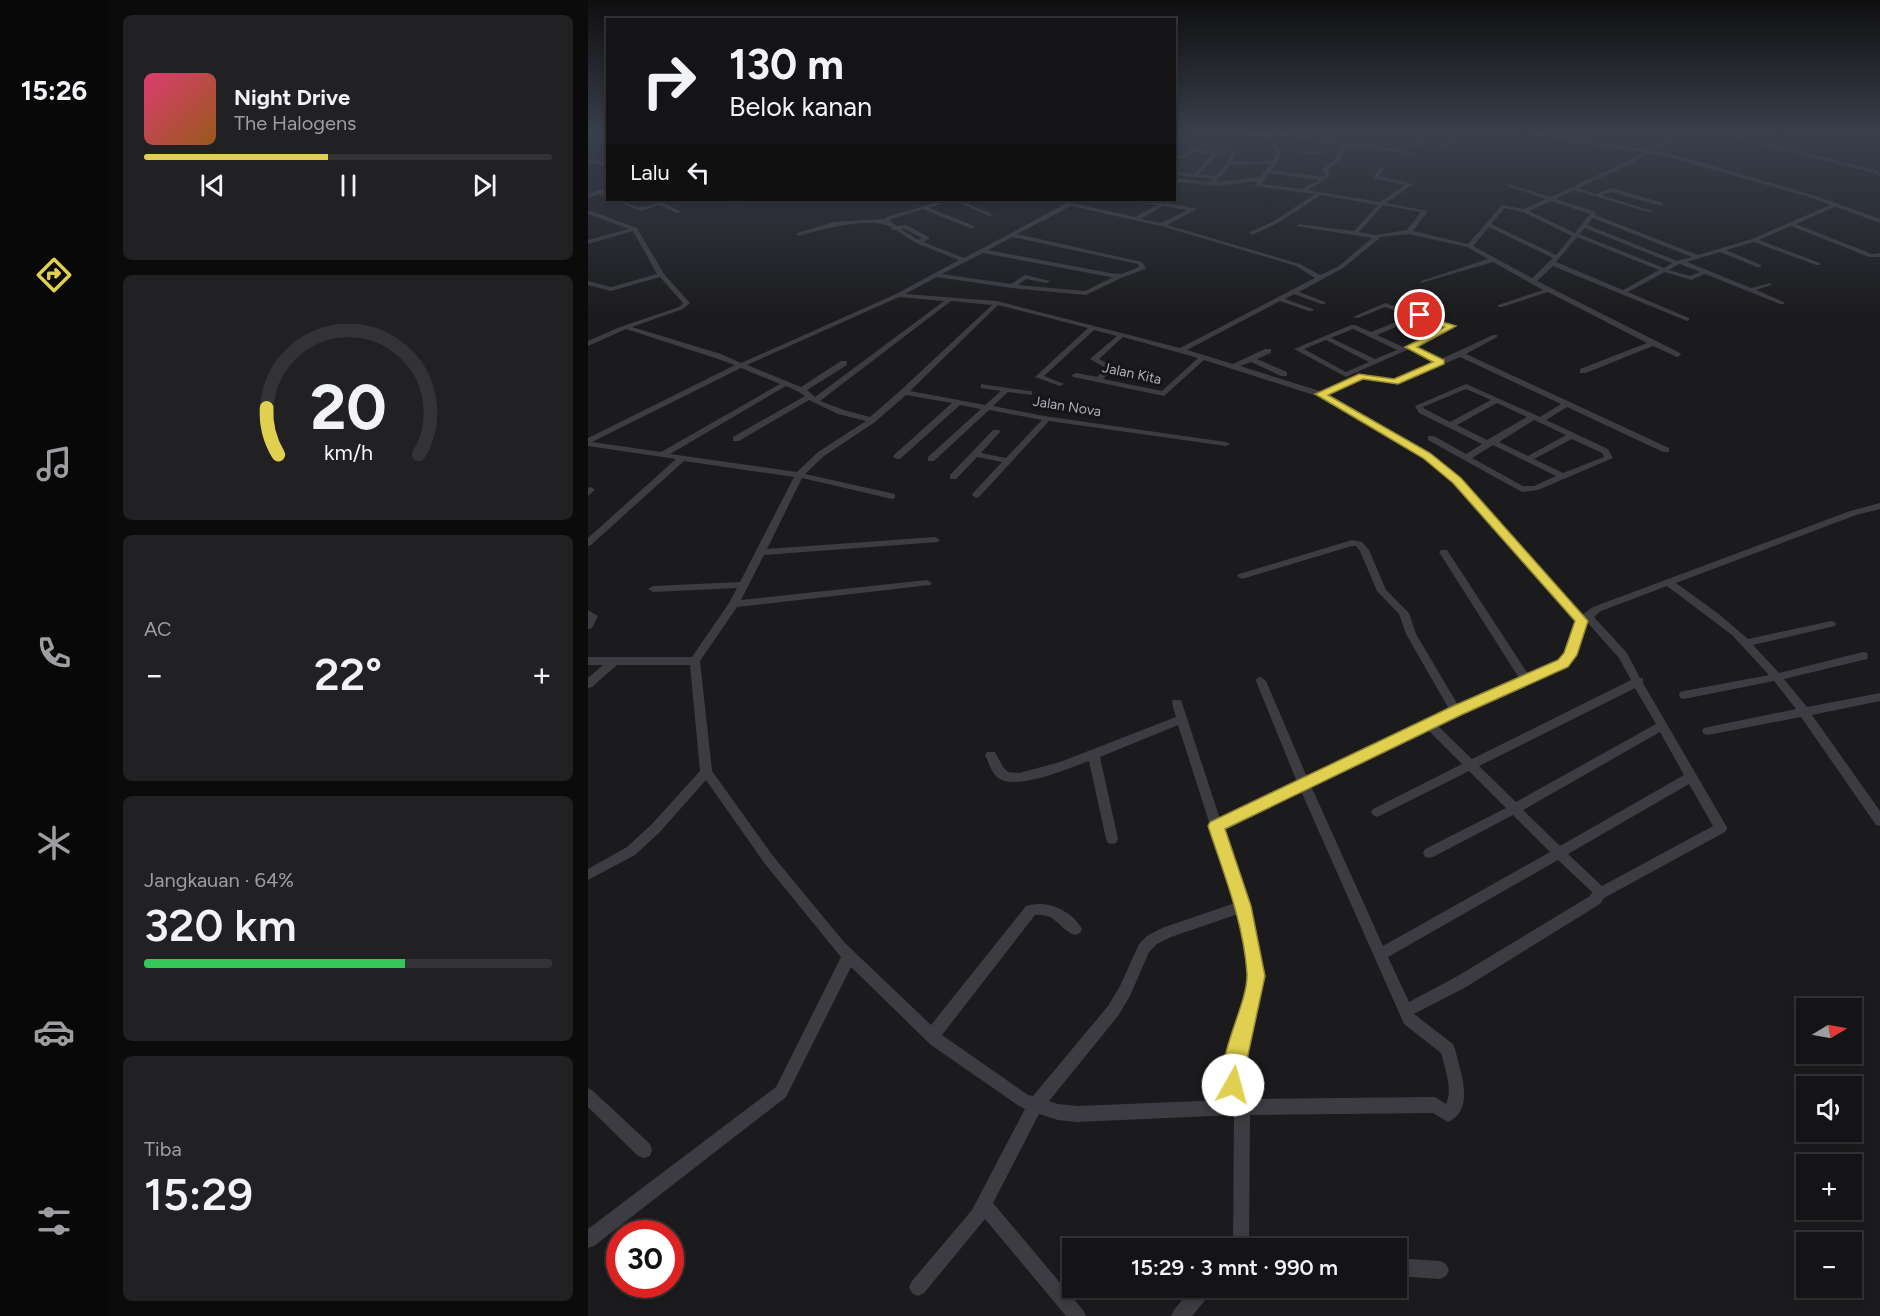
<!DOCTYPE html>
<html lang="id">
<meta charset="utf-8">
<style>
:root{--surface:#141416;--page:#212123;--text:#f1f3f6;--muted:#9d9ea1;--line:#333335;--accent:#e1cf4f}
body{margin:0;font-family:Figtree,sans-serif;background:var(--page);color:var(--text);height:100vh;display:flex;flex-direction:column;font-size:22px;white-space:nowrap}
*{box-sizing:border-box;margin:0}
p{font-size:20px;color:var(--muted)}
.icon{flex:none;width:33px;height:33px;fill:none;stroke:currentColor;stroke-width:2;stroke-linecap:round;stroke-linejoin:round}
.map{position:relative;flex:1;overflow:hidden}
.panel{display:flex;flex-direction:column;gap:15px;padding:15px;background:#0b0b0c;width:480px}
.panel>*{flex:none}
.banner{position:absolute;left:18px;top:18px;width:570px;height:183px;border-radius:0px;box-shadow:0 3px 9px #0003,0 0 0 2px var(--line);background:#141416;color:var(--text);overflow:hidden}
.needle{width:39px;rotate:80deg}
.controls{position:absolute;left:1208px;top:998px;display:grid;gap:12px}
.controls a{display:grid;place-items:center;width:66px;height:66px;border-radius:0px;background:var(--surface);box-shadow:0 3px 9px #0003,0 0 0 2px var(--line);font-size:30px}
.speed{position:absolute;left:18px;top:1220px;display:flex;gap:12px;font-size:30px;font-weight:700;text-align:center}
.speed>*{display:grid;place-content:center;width:78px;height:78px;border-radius:50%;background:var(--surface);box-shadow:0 3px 9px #0003,0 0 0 2px var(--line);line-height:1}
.speed .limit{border:9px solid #d22;background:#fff;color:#111}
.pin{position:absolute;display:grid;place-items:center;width:51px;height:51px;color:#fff;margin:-26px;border:3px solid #fff;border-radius:50%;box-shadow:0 2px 6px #0007}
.me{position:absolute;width:66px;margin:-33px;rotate:7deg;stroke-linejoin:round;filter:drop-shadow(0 0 4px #0008)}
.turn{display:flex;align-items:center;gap:21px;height:126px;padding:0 24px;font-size:27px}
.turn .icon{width:78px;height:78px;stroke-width:2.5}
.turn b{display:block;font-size:42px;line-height:51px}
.then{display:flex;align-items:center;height:57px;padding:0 24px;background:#0003;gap:12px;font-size:22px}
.big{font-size:45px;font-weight:600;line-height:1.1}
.panel .tile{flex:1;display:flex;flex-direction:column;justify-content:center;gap:9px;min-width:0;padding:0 21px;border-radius:9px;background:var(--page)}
.panel .dial{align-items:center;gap:0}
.dial svg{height:156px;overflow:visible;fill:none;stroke:var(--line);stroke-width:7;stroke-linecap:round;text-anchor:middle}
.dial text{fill:var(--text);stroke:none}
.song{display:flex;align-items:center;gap:18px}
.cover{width:72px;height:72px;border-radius:9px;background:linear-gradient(135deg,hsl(340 70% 55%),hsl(30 70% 35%))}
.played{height:6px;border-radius:3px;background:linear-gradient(90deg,var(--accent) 45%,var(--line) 45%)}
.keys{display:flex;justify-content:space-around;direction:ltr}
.heat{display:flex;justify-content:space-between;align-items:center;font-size:33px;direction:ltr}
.charge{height:9px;border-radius:4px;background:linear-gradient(90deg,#34c759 64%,var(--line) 0)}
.trip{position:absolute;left:474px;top:1238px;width:345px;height:60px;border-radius:0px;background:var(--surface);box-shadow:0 3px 9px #0003,0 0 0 2px var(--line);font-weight:600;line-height:60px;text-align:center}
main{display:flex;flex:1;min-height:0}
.tab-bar{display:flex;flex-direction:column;width:108px;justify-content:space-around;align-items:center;background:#080809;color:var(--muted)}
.tab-bar .icon{width:42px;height:42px}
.tab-bar .active{color:var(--accent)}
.tab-bar b{font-size:27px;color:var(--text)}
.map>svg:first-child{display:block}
</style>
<main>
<nav class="tab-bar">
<b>15:26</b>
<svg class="icon active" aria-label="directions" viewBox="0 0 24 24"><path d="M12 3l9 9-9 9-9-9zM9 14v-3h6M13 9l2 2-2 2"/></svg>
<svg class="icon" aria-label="music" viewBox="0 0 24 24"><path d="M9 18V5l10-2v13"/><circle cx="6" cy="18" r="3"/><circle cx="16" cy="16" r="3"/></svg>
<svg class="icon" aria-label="phone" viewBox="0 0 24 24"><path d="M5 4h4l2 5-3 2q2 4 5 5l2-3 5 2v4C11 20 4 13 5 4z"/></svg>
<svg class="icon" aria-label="climate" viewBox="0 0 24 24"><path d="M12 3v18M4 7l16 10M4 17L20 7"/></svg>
<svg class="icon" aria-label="car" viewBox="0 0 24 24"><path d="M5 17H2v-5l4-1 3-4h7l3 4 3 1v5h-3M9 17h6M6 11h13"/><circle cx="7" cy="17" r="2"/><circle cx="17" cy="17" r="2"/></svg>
<svg class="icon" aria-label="filters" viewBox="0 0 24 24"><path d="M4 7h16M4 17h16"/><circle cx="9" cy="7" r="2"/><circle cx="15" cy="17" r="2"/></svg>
</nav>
<section class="panel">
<div class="tile">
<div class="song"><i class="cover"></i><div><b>Night Drive</b><p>The Halogens</p></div></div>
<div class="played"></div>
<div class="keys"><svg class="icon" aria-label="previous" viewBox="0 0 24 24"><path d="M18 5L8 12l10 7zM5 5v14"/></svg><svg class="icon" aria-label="pause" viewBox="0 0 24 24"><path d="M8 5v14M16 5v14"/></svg><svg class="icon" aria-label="next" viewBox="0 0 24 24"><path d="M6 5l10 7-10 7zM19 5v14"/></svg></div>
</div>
<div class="tile dial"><svg viewBox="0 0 100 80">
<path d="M14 69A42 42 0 1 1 86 69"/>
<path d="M14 69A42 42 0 0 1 8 45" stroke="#e1cf4f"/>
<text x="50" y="56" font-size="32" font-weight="700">20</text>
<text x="50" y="72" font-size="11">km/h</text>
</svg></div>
<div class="tile"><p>AC</p>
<div class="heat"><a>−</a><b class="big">22°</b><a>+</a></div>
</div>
<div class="tile"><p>Jangkauan · 64%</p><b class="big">320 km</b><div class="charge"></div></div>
<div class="tile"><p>Tiba</p><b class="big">15:29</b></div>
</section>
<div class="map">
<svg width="1292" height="1316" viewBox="0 0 1292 1316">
<rect width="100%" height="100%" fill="#1b1b1d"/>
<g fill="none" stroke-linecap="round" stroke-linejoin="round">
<g fill="#3d3c42" fill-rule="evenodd">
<path d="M651,134H683L693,152L690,162L683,170L735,177L737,175L734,169L744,162L755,146L687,134H700L780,146L788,142L790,143L787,146L809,150L818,142H831L839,134H844L834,145H821L814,150L828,153L826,155L784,148L781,149L760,146L748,164L740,169L742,176L720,190L792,202L817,185L785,178L792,168H796L791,176L825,184L798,203L840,211L825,231L880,244L914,205L936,209L958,199L919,186V184L963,197L1042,160L1087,134H1093L1046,162L990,188L1008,194L1024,188L1075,203V205L1073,206L1024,192L1013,195L1064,211V213L986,190L968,199L1008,212L1007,215L1110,255L1164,239L1247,203H1251V205L1208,224L1284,254L1292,253V257H1281L1203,226L1171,240L1232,263V265H1228L1166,242L1138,250L1173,265V267H1169L1132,252L1099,262L1163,288L1183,283V285L1168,290L1196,302V304H1192L1117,274L1103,280L1077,272L1040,292L1101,318V320L1099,321L965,266L949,281L1092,353L1093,355L1089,357L1065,346L998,373H992V369L1059,343L960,292L914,307H910V305L955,290L905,262L833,283V281L900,259L879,247L821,234L793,237L755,268L711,292L737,302V304H733L706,294L697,299L725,309V311H721L692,301L599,350L645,364L677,349H683V353L669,359L699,372V376H693L663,362L652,366L732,391L774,374L806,380L847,362L821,349L758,377L706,349L763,325H767L783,332L823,316L797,307L770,318L765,317L797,303L829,314H834L835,316L867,328L827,347L853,359L905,335H909V337L878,354L1081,448V452H1075L979,407L958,420L1020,449L1025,458L950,490L934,492L840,440V436H846L878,454L894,444L831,413L827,406L878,384L952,417L973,404L872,357L810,384L775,378L738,394L841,454L872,479L994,615L1005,607L1262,511L1292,503V509L1268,515L1088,583L1132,615L1160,639L1243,621L1247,622L1248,624L1247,626L1165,645L1191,673L1275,652L1279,653L1280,656L1279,659L1196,679L1219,707L1292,693V701L1224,715L1292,811V826L1288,825L1213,717L1120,735L1116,734L1114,731L1116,728L1120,727L1208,709L1186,681L1096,699L1092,698L1091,695L1092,692L1096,691L1181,675L1144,635L1079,586L1013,611L1006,617L1039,653L1052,678H1055V683L1137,824L1139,828L1137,832L1016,898L1012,904L878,987L826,1014L865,1044L867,1049C872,1071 888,1110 860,1122L845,1113L662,1115L661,1248H645L646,1115L489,1122L470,1120L451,1114L405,1203L495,1310L498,1316H478L397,1219L336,1293L330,1296L324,1293L321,1287L324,1281L384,1210L437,1109L431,1106L343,1045L263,967L198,1097L6,1246L0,1248V1229L188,1087L253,957L177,864L118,780L71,833L47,855L0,880V869L39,847L63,825L112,771L102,665H29L4,687L0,688V678L15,665H0V657H104L141,603L149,588L65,592L60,589L65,586L152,582L206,477L96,461L3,545L0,546V538L88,459L0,446V438L147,365L127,358L38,329L0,346V341L32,327L91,307L95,303L72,277L23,291L0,285V281L23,287L69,274L45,231L0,244V240L41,229L0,214V210L49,228L76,274L102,303L95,309L44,327L133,354L153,363L308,294L371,260L328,243L308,230H303L304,228C284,215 233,230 211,236L209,235V233L246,222L297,219L299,217L356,200H363L341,208L386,226V228H382L335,209L303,219L302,221L309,226L318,225L341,237V239L335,242L376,258L479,203V200H483L484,203L547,217L569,205L544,202L542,200L575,202L609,209L579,225L712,264L732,275L751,266L784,238L708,226L711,224L766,231L790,205L733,195L690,223L664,235L661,233L662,232L686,221L727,194L667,186L669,181L632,186L586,182V178L622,182L625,179L586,175V172L606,174L624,154L605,152L597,158H586V156H594L604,149L627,151H649L644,162L685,161L689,152L681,138ZM630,153H644L639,163L627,176L611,174ZM683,164L672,177L628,182L642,165ZM681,173L731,180L714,189L673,184ZM963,201L1002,214L987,233L941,211ZM795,205L833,212L819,230L787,235L771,232ZM483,206L573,226L685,259L708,266L727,278L592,348L409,301L317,294L349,277L424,288L498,295L533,278L557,269L558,268L554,262L429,234ZM575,206L600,210L573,223L553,219ZM917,208L935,212L984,236L968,255L903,224ZM1005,218L1104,257L1089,261L999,225ZM901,227L965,258L944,278L885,246ZM315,228L334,238L330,240L313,229ZM997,228L1084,263L1076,268L991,234ZM424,237L550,264L551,267L533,274L522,273L400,250ZM989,237L1071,270L1035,290L968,262ZM395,253L522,277H525L497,291L430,285L438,279L459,283L462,281L437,275L423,284L354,274ZM1091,264H1092L1112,272L1102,276L1081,270ZM311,297L356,301L227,397L219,390L259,365V361H253L213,387L159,365ZM363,301L404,305L313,390L282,417L256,410L232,401ZM410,305L500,328L447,377L472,386L476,384L456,376L506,330L529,336L502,359L518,368L509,377L488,373L484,375L485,377L576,396L616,360L729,396L835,458L866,483L989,622L977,654L971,660L940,674L859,550H853L851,552L931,678L870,705L828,634L821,613L798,590L781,550L774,542L764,540L651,574L649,576L654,579L764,546H768L772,551L789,591L811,614L818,634L861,709L719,777L678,681L673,677L669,678L668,681L709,782L632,819L594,703L593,700H585L584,703L588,717L472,762L431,773L420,772L415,767L407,752H399L397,755C401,763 404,775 412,779C430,790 482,768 501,761L518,839L520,843L524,844L528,843L530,839L512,757L590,725L647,903L574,928L559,936L551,944L532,986L520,1006L445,1096L440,1095L354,1035L447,915C469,913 470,929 487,935L492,933L494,929C484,910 458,899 438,906L343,1025L256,942L185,856L124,771L112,661L149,607L342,585L344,583L339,580L153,600L176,555L350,542L352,540L347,537L179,549L214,478L304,499L307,498V494L217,474L236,456L287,422L318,395L364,403L306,455L305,457L309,459H312L372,405L393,409L340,457V461H346L401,410L454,420L418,458L393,453L412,432L411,430H405L362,475V479H368L389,457L414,462L385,493L384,495L388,498L391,497L461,421L638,446L642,444L638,442L456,416L405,406L420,392L444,395V391H441L393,384V388L413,391L397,405L322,391ZM829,318L858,328L815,347L789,335ZM765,329L809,350L787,359L743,338ZM535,337L610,358L574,391L515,379L527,367L511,359ZM738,340L781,362L758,372L716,349ZM153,368L192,384L73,452L4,442ZM198,386L211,392L217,396L145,437V441H151L221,400L250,414L278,421L230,452L209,472L82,454ZM878,389L903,400L862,422L837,409L835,407ZM909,403L939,417L899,440L869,425ZM946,420L978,435L940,456L911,442ZM984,439L1014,453L1016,457L975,473L946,459ZM905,445L968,476L946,486H935L884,458ZM999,622L1031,658L1043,680L884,759L849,725L979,666L987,655ZM1047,688L1068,724L928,802L891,766ZM840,730L874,764L785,809L783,812L785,815L789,817L881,771L918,808L837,849L835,853L837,857L841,858L845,857L925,815L962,852L795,946L723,786ZM1072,732L1096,775L972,846L935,810ZM1101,784L1125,826L1014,886L980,854ZM713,791L816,1024L853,1053C857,1068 865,1090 858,1104L847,1097L651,1099L653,1063L675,976L662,906L635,828ZM970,860L1003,891L1004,893L1002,896L868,977L821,1002L800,957ZM650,914L661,976L639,1063L636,1100L489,1106L470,1104L461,1101L530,1016L542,996L561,952L569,944L583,937Z"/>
<path d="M866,134H871L858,148H854V146Z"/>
<path d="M992,134H999L987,140L983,139Z"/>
<path d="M1133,134H1142L1291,171L1292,177L1287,173Z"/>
<path d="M714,151L734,152L736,153L734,154L712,153Z"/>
<path d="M0,158L20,163V166L0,162Z"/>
<path d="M10,190L20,194V198L8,193Z"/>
<path d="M25,200C35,199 44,207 54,207C64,206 73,200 83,200L77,203L94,212L89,213L71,205L53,211Z"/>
<path d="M133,200H159L148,204Z"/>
<path d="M198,200H214L211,202Z"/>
<path d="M365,200H371L406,215L401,216Z"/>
<path d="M3,487L7,490L0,496V488Z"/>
<path d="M0,610L10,616L4,628L0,629Z"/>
<path d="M0,1088L5,1091L62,1144L64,1150L62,1156L56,1158L50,1156L0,1107Z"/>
<path d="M808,1258L852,1261L858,1264L861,1270L858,1276L852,1279L808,1276Z"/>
<path d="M605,1287H626L623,1293L604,1316H583L586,1310Z"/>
</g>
<g fill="#3d3c42" fill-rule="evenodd">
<path d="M938,134H954L1080,153L1225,195L1292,219V223L1221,197L1077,156Z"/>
<path d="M20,187V191L0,198V194Z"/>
</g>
</g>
<linearGradient id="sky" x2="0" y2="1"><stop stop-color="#0f0f10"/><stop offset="0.42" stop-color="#393f4c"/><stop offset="1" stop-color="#393f4c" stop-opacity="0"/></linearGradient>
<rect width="1292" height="318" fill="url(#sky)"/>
<path fill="#e1cf4f" stroke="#928733" stroke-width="1.5" d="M829,314L868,326L829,347L856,360V364L810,384L775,379L740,395L842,453L873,478L1000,621L989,655L980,667L873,715L637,829L663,906L677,976L652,1092L645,1095L638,1092C624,1060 660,1007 659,974C656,924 636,874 620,826L622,822L863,707L970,660L976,653L987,621L865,483L835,458L727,394L771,374L806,379L845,362L817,347L856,327L829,317Z"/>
<g text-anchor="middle" stroke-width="6" stroke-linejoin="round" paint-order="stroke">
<g font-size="14" fill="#afb0bb" stroke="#161618">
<text transform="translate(544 373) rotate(12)" y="5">Jalan Kita</text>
<text transform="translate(479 406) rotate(9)" y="5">Jalan Nova</text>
</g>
</g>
</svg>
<div class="controls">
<a><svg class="needle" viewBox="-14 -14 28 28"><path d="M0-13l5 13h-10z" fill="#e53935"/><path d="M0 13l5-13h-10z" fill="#9d9ea1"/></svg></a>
<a><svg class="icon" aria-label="sound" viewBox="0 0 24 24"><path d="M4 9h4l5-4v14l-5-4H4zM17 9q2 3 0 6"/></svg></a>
<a>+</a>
<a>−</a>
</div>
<div class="speed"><div class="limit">30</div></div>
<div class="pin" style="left:832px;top:315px;background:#d93025"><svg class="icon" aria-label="arrive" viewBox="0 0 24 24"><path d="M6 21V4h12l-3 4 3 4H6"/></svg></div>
<svg class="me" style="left:645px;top:1085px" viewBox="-20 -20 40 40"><circle r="19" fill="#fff"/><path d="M0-13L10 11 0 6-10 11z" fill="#e1cf4f"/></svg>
<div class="trip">15:29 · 3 mnt · 990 m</div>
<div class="banner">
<div class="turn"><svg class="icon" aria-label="right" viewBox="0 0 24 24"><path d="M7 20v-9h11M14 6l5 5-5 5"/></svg><div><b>130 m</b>Belok kanan</div></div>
<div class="then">Lalu<svg class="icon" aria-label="left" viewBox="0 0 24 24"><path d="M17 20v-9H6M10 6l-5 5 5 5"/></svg></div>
</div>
</div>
</main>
